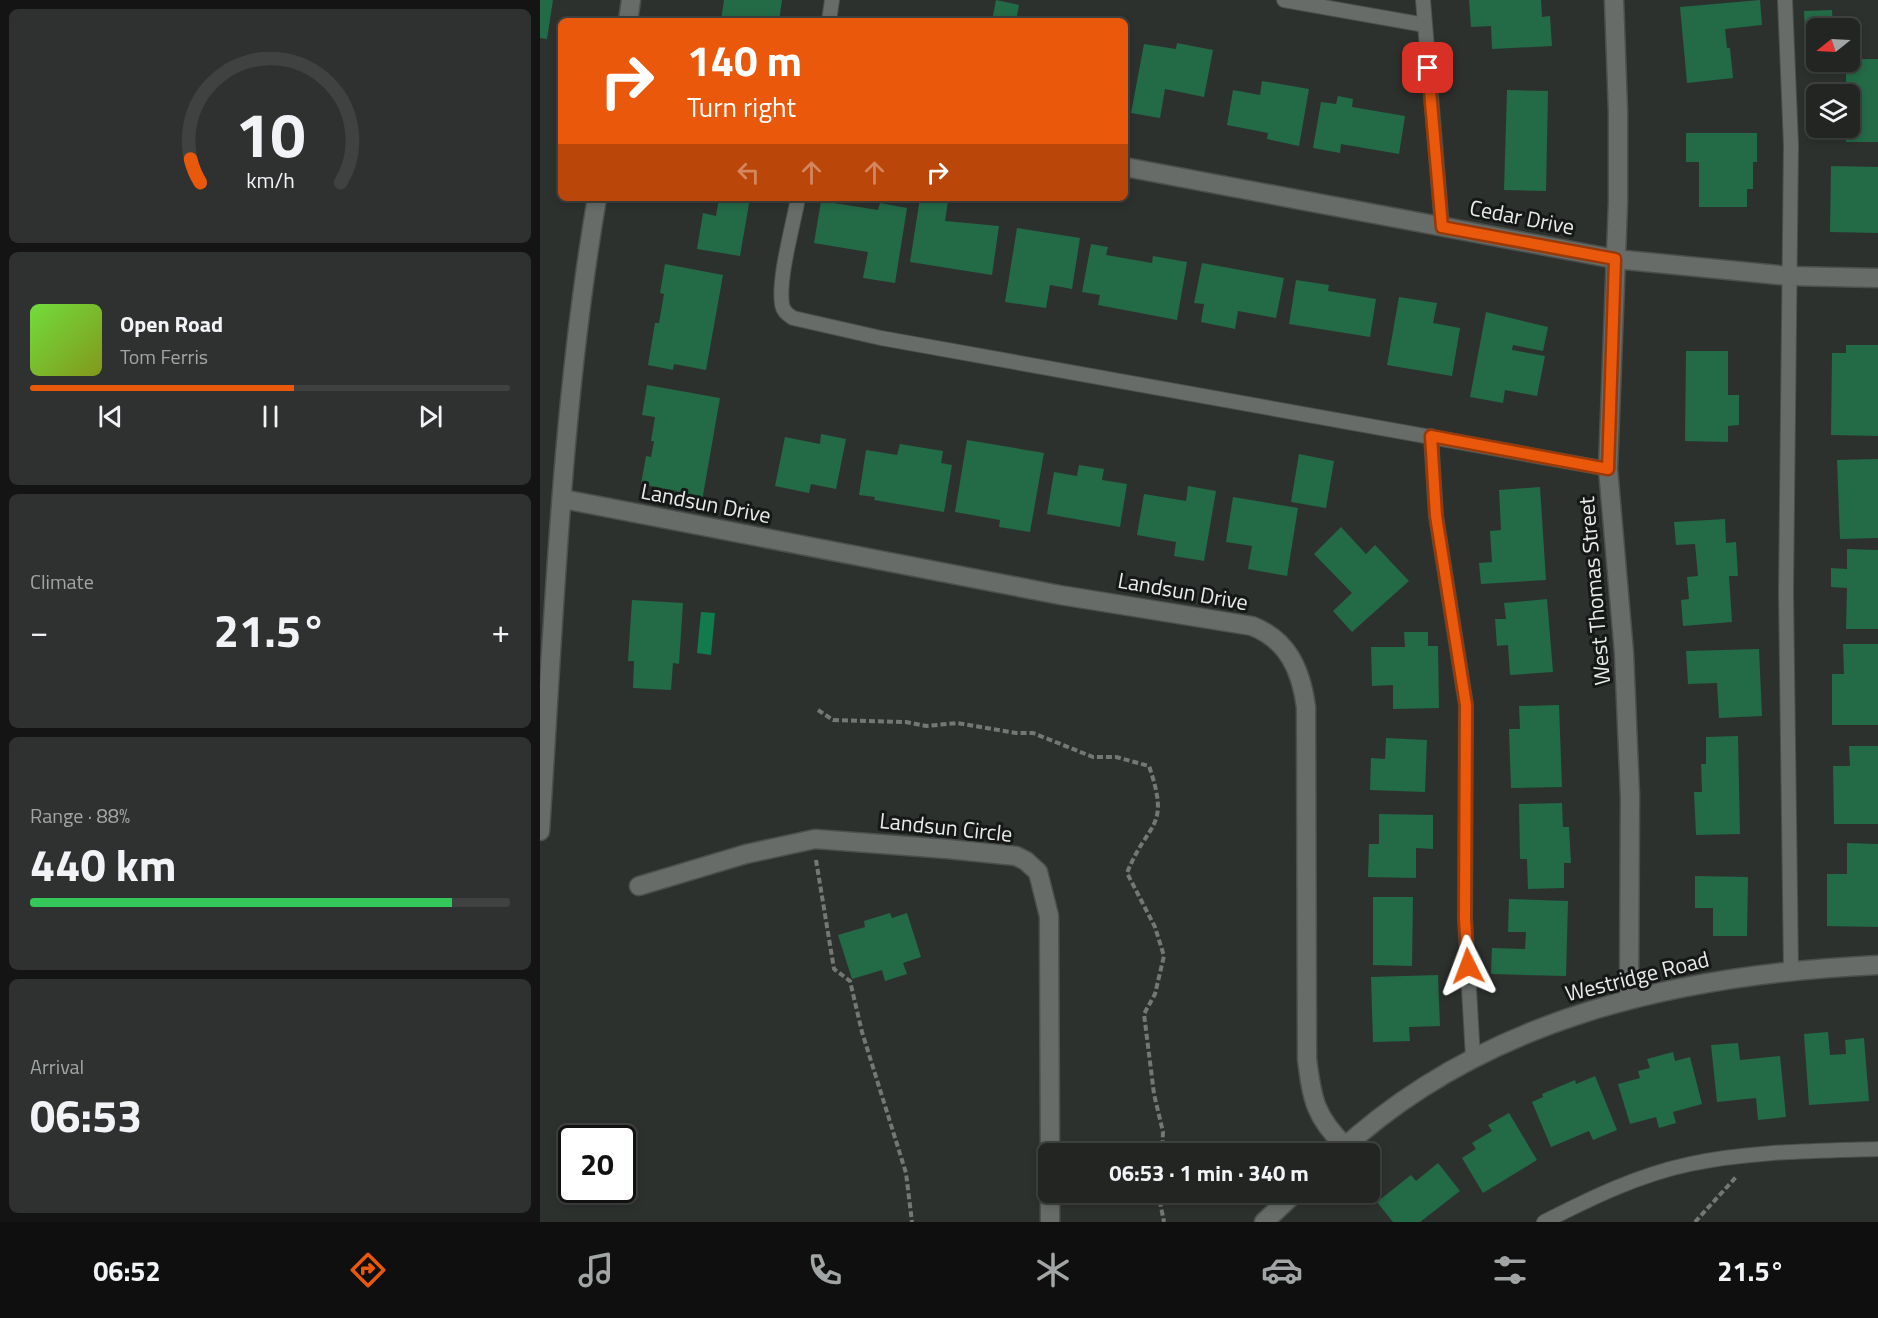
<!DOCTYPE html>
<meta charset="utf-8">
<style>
:root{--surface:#222522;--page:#2e312f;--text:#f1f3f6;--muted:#a2a5a5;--line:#3f4240;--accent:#ea580c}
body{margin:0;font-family:"Titillium Web",sans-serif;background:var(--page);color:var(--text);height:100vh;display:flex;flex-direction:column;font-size:22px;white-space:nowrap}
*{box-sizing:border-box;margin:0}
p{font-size:20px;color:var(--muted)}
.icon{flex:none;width:33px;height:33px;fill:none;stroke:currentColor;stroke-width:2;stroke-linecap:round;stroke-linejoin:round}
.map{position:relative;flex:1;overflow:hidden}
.sheet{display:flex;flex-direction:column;gap:9px;padding:9px;background:#131413;width:540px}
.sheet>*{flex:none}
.guide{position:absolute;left:18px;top:18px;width:570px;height:183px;border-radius:9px;box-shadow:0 3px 9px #0003,0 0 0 2px var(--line);background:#ea580c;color:#fff;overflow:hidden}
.needle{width:39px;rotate:252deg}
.controls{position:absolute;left:1266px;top:18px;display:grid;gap:12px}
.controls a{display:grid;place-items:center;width:54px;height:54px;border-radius:9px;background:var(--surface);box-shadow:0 3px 9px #0003,0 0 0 2px var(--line);font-size:30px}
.speed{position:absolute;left:18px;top:1125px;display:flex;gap:12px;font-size:30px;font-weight:700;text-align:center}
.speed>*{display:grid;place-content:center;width:78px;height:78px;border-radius:50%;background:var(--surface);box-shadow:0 3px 9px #0003,0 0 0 2px var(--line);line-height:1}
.speed .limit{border:3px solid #111;border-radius:9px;background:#fff;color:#111}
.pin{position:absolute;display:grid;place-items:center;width:51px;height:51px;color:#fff;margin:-26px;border-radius:12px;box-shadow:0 3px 9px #0006}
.me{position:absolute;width:66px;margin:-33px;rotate:357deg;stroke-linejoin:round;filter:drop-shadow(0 0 4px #0008)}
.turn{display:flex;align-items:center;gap:21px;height:126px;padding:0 30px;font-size:27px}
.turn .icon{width:78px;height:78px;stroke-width:2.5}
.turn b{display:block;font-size:42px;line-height:51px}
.lanes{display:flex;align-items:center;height:57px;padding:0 30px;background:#0003;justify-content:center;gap:30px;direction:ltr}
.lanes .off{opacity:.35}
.big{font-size:45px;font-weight:700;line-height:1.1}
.sheet .tile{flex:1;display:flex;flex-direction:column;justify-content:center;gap:9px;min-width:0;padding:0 21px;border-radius:9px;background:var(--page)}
.sheet .dial{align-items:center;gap:0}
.dial svg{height:156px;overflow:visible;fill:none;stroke:var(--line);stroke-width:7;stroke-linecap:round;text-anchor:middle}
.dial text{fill:var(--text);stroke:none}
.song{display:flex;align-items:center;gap:18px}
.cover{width:72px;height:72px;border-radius:9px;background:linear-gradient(135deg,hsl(100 70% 55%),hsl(70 70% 35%))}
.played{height:6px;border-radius:3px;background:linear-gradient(90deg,var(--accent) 55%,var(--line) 55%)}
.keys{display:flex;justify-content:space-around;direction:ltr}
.heat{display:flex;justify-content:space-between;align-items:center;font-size:33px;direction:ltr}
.charge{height:9px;border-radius:4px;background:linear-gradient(90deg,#34c759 88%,var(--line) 0)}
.trip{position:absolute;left:498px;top:1143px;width:342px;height:60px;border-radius:9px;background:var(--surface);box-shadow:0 3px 9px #0003,0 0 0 2px var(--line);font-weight:700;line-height:60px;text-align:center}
.dock{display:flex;height:96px;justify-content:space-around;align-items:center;background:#0e0f0e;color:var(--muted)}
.dock .icon{width:42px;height:42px}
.dock .active{color:var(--accent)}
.dock b{font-size:27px;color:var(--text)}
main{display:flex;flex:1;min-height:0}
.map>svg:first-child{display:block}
</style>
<main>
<section class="sheet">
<div class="tile dial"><svg viewBox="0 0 100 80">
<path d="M14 69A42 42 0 1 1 86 69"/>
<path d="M14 69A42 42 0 0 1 9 57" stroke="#ea580c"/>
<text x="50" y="56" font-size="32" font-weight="700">10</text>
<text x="50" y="72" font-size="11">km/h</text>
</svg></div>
<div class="tile">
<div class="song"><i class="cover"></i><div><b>Open Road</b><p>Tom Ferris</p></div></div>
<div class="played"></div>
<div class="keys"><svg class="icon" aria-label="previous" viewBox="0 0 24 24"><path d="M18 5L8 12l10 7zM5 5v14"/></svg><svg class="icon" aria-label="pause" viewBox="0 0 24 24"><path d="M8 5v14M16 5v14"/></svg><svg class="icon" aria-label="next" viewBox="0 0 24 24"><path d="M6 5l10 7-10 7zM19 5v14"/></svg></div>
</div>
<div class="tile"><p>Climate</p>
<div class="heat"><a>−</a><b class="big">21.5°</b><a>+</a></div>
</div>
<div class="tile"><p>Range · 88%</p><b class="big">440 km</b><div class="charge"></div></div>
<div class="tile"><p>Arrival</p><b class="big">06:53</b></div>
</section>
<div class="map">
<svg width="1338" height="1222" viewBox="0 0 1338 1222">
<rect width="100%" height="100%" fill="#2d312e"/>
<path fill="#127b4e" d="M161,612L175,613L171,655L157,653Z"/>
<g fill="#236a47">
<path d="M0,0H13L7,39L0,38Z"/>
<path d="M184,0H242L239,21H181Z"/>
<path d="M456,0L479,5L476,21H452Z"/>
<path d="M929,0H1001L1002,17L1010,16L1012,46L952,49L951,26L931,27Z"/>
<path d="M1220,0L1222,25L1185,29L1187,48H1190L1193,78L1147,83L1140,7Z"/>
<path d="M1292,10L1293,28H1276V50H1266L1264,11Z"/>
<path d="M637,43L673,50L664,97L625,89L620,118L591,113L604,44L636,49Z"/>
<path d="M1310,59H1338V142H1306V130H1292V128H1310V94H1292L1291,91H1306V62H1310Z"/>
<path d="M722,81L769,89L759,146L727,139L728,133L687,125L693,90L720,95Z"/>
<path d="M967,90L1008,91L1006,191L964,190Z"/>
<path d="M798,96L813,99L812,107L865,116L859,154L801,144L800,153L773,148L781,102L796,104Z"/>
<path d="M1146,133H1217V162H1213V189H1207V207H1159V162H1146Z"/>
<path d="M1291,166L1338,167V233L1290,232Z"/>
<path d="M179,198H210L200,256L157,249L163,213L176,216Z"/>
<path d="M380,198L408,201L405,221L459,226L452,275L370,262Z"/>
<path d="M281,201L338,210L340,203L367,208L355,283L323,278L328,252L274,243Z"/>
<path d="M477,228L540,238L532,289L510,285L506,308L465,302Z"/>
<path d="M551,244L568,247L566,255L612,263L613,256L647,262L637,320L558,305L560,295L542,292Z"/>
<path d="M662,263L744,278L736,318L698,311L695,329L661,322L664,304L654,303Z"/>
<path d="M125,264L183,275L166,370L134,364L133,370L108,365L115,323H119L124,294L120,293Z"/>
<path d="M756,280L789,285L788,291L836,299L830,337L749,324Z"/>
<path d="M859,297L897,303L893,323L920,328L912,376L847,365Z"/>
<path d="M946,312L1008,327L1003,351L973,345L972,350L1005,356L997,396L965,390L963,403L930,397Z"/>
<path d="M1306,345H1338V436L1291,435L1292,353H1306Z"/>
<path d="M1146,351H1188V395H1199V425L1188,426V442L1145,441Z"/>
<path d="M107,385L180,398L162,501L136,496L137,491L101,484L106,456L111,457L114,441H111L115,417L102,415Z"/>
<path d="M281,434L306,439L296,489L271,484L269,493L235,486L245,437L280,444Z"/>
<path d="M427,440L504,453L490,532L459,527L460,520L415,512Z"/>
<path d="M360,444L403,451L401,463L412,465L404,512L334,500L335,497L319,495L326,450L357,455Z"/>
<path d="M759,454L794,461L786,508L751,502Z"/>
<path d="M1338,459V538L1300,539L1297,460Z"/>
<path d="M539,465L564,469L562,480L587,484L580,527L507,514L514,472L537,476Z"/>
<path d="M648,486L676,491L664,561L634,556L636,542L597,535L604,494L646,501Z"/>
<path d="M1000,487L1006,580L941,584L939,563L952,562L950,531L961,530L959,490Z"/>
<path d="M693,497L758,508L747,576L708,569L712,546L686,542Z"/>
<path d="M1185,519L1186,543L1196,542L1198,576H1189L1192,622L1143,626L1141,600L1149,599L1147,577L1158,576L1155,544L1136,545L1134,522Z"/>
<path d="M801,527L826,554L835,545L869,581L812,632L793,611L812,593L774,554Z"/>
<path d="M1307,549L1338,550V629H1306L1307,588L1291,587V568L1307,569Z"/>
<path d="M1007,599L1013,672L970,675L968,645L957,646L955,619H966L964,603Z"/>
<path d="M92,600L143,603L139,664L133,663L131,690L93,688L94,661H88Z"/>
<path d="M864,632H888V646H898L899,708L853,709V685L832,686L831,647H865Z"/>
<path d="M1303,644H1338V725H1292V674H1304Z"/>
<path d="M1219,649L1222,716L1179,718L1177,683L1148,684L1146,651Z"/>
<path d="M1019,705L1022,787L971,788L969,729H980L979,706Z"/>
<path d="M1198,736L1200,834L1156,835L1154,792H1162L1161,764H1166V737Z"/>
<path d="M846,738L887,740L885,792L830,790L831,758L845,759Z"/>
<path d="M1309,746H1338V824H1294L1293,766H1310Z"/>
<path d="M1022,803L1023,827H1029L1031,863H1024V888L988,889L987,859H980L979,804Z"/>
<path d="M839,814L893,815V849L876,848V878L828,877L829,844H839Z"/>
<path d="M1307,843L1338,844V927L1287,926V874H1307Z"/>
<path d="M1155,876L1208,877L1207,936H1173V908H1155Z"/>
<path d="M833,897H873L872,966L833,965Z"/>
<path d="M969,899L1028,901L1026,976L951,974L952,948L985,949L986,932H968Z"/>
<path d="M350,913L352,918L367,913L381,957L363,963L367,974L345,981L342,970L312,979L298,935L325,927L324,921Z"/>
<path d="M898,975L900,1026L869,1027L870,1041L833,1042L831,977Z"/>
<path d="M1288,1032L1290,1055L1306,1054L1305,1040L1324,1038L1329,1101L1269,1105L1264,1034Z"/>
<path d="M1198,1043L1200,1060L1240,1056L1246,1117L1218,1120L1216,1098L1177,1102L1171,1045Z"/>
<path d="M1133,1052L1135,1061L1150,1057L1162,1104L1133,1112L1136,1123L1119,1128L1116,1117L1090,1124L1078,1084L1100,1078L1098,1071L1110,1068L1107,1059Z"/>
<path d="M1055,1076L1077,1130L1053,1140L1049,1131L1011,1147L992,1102L1003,1097L1002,1094L1035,1080L1036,1084Z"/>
<path d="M969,1113L997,1160L943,1193L922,1158L936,1149L932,1143L952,1131L948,1125Z"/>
<path d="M898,1163L920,1191L880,1222H853L837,1202L871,1175L876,1181Z"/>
</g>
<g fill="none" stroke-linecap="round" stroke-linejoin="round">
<g stroke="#4c504d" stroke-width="16">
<g id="lane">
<path d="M744,0L885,25"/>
<path d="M883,0L902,227"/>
<path d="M1245,0L1251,145L1246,592L1251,970"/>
<path d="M289,21L292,0"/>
<path d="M258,198C253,226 238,278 242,304C243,311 247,314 253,318L341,338L1068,469"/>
<path d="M891,436L896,516L926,705L925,919L933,1058"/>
<path d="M1004,1222C1051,1198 1098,1175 1150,1164C1211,1151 1275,1151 1338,1149"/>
</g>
</g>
<g stroke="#4c504d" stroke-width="21">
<g id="street">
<path d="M1074,0L1078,112V202L1068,469L1084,653L1090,796L1089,998"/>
<path d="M88,21L91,0"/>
<path d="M585,167L1075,259L1249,276L1338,278"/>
<path d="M23,499L520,595L712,626C748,640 761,670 766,707L767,1059C772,1099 775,1117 805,1146"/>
<path d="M0,831C14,620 21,407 57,198"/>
<path d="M99,886L206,854L275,839L407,849L476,856L486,861L498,872L509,916L510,1154"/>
<path d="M797,1154C944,1016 1143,974 1338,965"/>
<path d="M510,1192V1222"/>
<path d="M724,1222L756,1192"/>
</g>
</g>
<g stroke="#747875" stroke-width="4" stroke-dasharray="6 3" stroke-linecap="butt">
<path d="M278,710L293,720L366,722L386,726L417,723L476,733H493L553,757H576L609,766C631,830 608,820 587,873L615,927L624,956L615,994L604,1014L614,1094L623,1132L622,1154"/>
<path d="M276,860L294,969L310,981L322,1032L366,1173L372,1222"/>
<path d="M618,1192L624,1222"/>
<path d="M1155,1222L1197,1176"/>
</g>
<use href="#lane" stroke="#676c69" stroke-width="14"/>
<use href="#street" stroke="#676c69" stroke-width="18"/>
</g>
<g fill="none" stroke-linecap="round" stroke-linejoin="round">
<g stroke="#983908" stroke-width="15">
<path id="route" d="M888,68L902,227L1075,259L1068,469L891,436L896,516L926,705L925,919L928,966"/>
</g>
<use href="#route" stroke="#ea580c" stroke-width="10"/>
</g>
<g text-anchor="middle" stroke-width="6" stroke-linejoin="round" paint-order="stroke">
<g font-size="22" fill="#e8ebe9" stroke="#161817">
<text transform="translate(982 217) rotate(11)" y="8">Cedar Drive</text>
<text transform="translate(166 503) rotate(11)" y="8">Landsun Drive</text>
<text transform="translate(643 591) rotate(10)" y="8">Landsun Drive</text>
<text transform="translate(1054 591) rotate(-95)" y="8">West Thomas Street</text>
<text transform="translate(406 827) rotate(6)" y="8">Landsun Circle</text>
<text transform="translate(1097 976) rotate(-14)" y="8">Westridge Road</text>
</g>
</g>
</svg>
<div class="controls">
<a><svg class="needle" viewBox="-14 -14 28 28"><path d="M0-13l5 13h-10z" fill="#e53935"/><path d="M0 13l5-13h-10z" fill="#a2a5a5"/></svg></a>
<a><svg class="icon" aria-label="layers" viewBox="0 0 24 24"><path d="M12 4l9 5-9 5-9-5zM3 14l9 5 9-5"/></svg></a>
</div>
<div class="speed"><div class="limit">20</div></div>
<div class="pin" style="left:888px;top:68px;background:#d93025"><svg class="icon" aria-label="arrive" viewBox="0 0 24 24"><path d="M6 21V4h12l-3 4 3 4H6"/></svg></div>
<svg class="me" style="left:928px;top:966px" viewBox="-20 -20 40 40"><path d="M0-17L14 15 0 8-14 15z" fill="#ea580c" stroke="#fff" stroke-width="4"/></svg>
<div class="trip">06:53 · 1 min · 340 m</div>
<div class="guide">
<div class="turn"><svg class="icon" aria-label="right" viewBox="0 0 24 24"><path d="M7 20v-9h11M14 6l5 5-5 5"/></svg><div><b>140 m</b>Turn right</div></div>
<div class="lanes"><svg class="icon off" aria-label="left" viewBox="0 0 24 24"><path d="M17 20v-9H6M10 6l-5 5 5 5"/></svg><svg class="icon off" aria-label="ahead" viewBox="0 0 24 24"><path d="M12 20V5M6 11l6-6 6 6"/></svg><svg class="icon off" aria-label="ahead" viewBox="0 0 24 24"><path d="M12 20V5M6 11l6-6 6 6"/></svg><svg class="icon" aria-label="right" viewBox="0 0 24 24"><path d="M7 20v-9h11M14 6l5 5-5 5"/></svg></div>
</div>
</div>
</main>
<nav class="dock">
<b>06:52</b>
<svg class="icon active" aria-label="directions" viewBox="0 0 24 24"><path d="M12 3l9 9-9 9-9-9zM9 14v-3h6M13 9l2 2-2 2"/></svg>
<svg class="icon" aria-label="music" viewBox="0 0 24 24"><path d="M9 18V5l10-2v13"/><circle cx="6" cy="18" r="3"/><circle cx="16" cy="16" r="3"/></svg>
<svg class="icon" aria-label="phone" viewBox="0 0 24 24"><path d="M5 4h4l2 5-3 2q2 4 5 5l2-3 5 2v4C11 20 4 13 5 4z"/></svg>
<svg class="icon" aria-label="climate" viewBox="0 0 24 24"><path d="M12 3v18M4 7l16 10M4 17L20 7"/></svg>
<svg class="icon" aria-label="car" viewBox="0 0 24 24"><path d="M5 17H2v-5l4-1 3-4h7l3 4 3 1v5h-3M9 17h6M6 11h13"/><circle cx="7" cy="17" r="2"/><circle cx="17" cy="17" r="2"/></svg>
<svg class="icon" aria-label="filters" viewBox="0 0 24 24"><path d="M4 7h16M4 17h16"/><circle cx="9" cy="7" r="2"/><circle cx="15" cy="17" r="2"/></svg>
<b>21.5°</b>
</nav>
